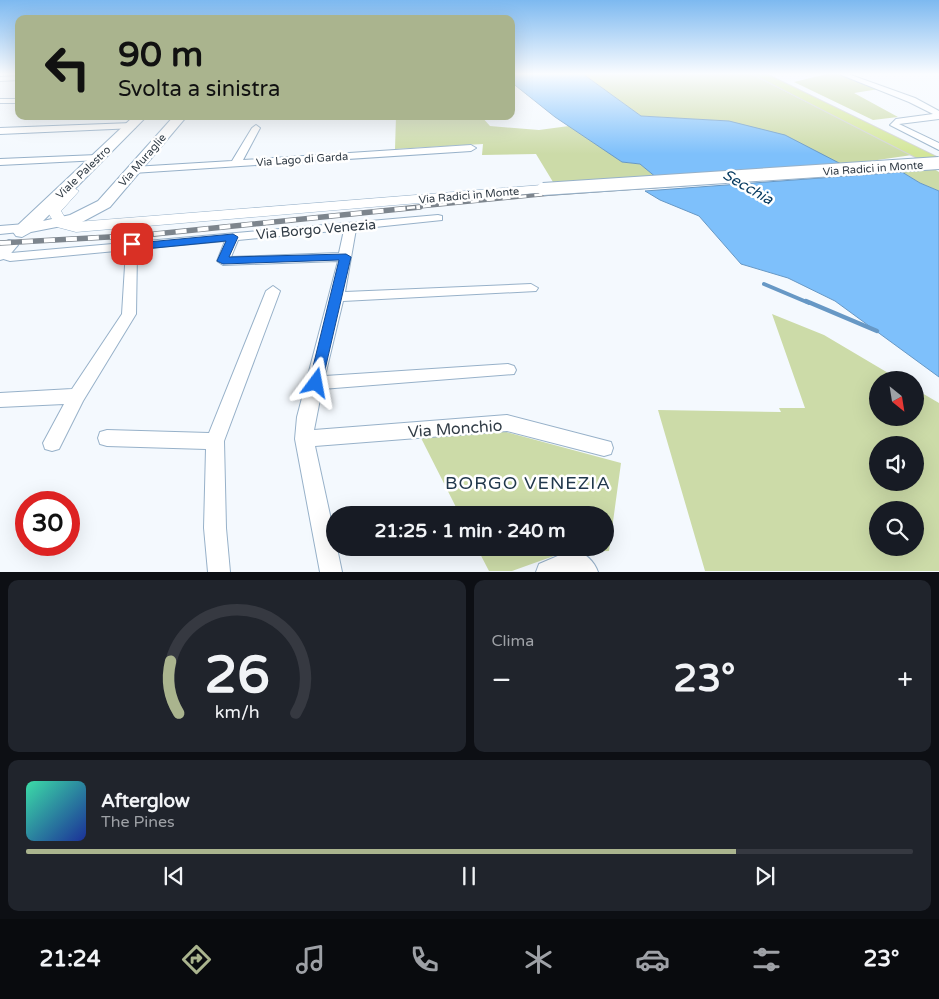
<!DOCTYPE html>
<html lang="it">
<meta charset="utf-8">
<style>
:root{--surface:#171b24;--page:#20242c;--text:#f1f3f6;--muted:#9ea1a6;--line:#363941;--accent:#aab48e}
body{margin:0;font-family:"Varela Round",sans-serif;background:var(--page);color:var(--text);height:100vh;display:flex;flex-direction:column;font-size:19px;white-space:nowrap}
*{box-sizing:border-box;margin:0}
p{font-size:16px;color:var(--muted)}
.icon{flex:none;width:28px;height:28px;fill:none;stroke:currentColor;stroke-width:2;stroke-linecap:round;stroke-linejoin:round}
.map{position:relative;height:572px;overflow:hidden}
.details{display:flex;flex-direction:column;gap:8px;padding:8px;background:#0d0f14;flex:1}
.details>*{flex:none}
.guide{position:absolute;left:15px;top:15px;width:500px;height:105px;border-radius:10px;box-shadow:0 5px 20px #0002;background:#aab48e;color:#111;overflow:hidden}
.needle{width:32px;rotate:150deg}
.buttons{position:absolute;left:869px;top:371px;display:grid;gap:10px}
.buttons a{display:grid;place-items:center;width:55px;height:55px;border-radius:50%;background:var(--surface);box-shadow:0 5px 20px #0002;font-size:25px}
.speed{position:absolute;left:15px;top:491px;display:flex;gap:10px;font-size:25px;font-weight:700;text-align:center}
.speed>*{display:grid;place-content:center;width:65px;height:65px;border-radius:50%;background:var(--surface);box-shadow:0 5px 20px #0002;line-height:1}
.speed .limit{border:8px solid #d22;background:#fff;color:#111}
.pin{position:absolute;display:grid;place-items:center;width:42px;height:42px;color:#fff;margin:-21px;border-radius:10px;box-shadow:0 2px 8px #0006}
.me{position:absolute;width:55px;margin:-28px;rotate:13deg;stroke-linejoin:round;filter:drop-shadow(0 0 4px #0008)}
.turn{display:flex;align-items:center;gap:18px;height:105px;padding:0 20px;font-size:22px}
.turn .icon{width:65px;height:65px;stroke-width:2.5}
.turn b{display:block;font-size:35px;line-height:42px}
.big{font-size:38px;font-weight:700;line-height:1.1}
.details .widget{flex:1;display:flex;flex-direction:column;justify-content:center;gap:8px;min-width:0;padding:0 18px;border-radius:10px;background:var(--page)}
.details .dial{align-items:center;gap:0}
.dial svg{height:130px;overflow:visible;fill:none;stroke:var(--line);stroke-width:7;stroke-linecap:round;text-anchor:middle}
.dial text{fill:var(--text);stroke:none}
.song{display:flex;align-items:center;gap:15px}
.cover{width:60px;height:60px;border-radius:8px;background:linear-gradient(135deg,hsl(160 70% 55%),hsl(230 70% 35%))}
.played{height:5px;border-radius:2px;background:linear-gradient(90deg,var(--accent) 80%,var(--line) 80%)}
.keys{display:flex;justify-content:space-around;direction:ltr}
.heat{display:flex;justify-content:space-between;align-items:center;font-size:28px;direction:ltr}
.details .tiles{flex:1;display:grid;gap:8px;grid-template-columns:1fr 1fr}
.widget:last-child{grid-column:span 2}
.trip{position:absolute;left:326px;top:506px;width:288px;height:50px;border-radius:25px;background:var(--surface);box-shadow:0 5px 20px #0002;font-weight:700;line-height:50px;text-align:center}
.menu{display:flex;height:80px;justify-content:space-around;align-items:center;background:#090b0e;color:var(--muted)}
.menu .icon{width:35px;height:35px}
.menu .selected{color:var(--accent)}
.menu b{font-size:22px;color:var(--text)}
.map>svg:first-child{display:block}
</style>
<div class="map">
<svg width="939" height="572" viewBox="0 0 939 572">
<rect width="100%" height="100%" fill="#f4f9fe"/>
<g fill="#ccdba8" fill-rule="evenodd">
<path d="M583,74H751L912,155L843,165L729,121L641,116Z"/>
<path d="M827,74H837L879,89L854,93L898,117L873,120L794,82Z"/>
<path d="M396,116H481L490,126L539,130L569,126L622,162L640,164L657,178L553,182L536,154L482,155L483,144L395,149Z"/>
<path d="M934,169L939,172V191L920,183L902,172Z"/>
<path d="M772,314L824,335L900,380H878V418H915V389L939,403V571H705L658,410L781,412L779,408H805ZM878,445H915V482H878ZM878,510H915V548H878Z"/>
<path d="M499,430L621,463L609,551L565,552L512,571H489L477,548H605V515H460L421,438Z"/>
</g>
<g fill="#7ec0fb" stroke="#6798c5">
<path d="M511,74H583L641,116L729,121L785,135L843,165L657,178L640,164L622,162L555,117L511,82Z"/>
<path d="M902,172L920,183L939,191V377L835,301L788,278L741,264L699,216L660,200L645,191Z"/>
</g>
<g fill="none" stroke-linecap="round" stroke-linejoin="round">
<path stroke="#6798c5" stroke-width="4" d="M764,284L809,303"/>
<path stroke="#6798c5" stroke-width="4.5" d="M806,301L877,331"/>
<g stroke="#97b1c9" stroke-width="2">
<g id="minor">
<path d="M839,74H848L915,98L939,111V119L899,124L939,143V150L890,125L896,119L933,114L909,102Z"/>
<path d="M19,76V80L0,81V77Z"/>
<rect x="0" y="99" width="19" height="4"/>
<path d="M132,123L136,126L135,128L0,134V128Z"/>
<path d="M256,125L260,128L243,160L471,145L476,148L471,151L133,173L128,170L133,167L232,161L252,128Z"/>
<path d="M97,155L100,156V160L0,165V159Z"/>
<path d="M438,215L442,216V220L356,229L345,292L531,284L538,288L536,291L343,301L325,376L508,364L514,366L516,370L514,374L322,389L314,430L507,415L611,442L613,448L611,454L604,456L507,431L315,446L335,538V548H337L342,572H320L295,439L297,417L338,261L223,265L217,261L225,241L139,249L137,253L136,314L83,401L59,449L52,451L45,449L43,443L64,404L0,407V393L72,389L122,314L126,250L10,261L0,258V250L11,253ZM344,230L339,253L231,257L238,240Z"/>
<path d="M25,224L29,225L31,228L29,231L0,234V226Z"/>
<path d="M273,286L280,291L224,441L226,528L230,572H208L204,528L206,449L107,446L100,444L98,438L100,432L107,430L209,433L266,291Z"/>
<path d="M574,549C585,553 594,561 598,572H536L539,564Z"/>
</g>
</g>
<g stroke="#97b1c9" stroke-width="1">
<path id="tertiary" d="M543,185L548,186L550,189L548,192L76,232L57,227L47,211L67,188L72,187L79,191L61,211L67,221L76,222Z"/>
</g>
<g stroke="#97b1c9" stroke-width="2">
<g id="secondary">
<path d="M134,116H147L43,221L70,215L98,201L174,116H187L110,207L82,222L31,232L22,237L16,236L13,232L19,224Z"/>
<path d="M9,240L15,241L18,245L7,258L0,260V244Z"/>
</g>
</g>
<g stroke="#d2d4d6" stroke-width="2">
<path id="primary" d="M753,74H766L939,158V169Z"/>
</g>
<use href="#minor" fill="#fff" fill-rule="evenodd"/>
<use href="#tertiary" fill="#fff" fill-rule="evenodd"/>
<use href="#secondary" fill="#fff" fill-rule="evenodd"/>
<use href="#primary" fill="#d3e698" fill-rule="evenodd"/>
<g stroke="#7d858d" stroke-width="4">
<path id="rail-far1" d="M407,208L548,194L939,166"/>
</g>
<g stroke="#7d858d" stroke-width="5.5">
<path id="rail" d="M0,243L145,235L420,207"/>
</g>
<use href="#rail-far1" stroke="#fff" stroke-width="2.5" stroke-dasharray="8" stroke-linecap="butt"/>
<use href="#rail" stroke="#fff" stroke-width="4" stroke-dasharray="11" stroke-linecap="butt"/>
<g stroke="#97b1c9" stroke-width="14" stroke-linecap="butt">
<path id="tertiary-bridge" d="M543,189L939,163"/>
</g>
<use href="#tertiary-bridge" stroke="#fff" stroke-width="12"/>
</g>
<linearGradient id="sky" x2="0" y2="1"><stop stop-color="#7db9f0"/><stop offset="0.48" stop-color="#fafcff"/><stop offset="1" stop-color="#fafcff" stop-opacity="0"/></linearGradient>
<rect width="939" height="154" fill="url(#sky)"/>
<path fill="#1a73e8" stroke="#114b97" d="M233,234L238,237L229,257L346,254L351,257L321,387H311L309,383L339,260L223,264L217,261L226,241L134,250L126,244L132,241L137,243Z"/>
<g text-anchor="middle" stroke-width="5" stroke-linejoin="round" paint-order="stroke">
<g font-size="11" fill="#313c46" stroke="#fff">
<text transform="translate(302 159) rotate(-4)" y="4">Via Lago di Garda</text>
<text transform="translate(142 160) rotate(-49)" y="4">Via Muraglie</text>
<text transform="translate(873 168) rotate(-4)" y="4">Via Radici in Monte</text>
<text transform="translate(83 172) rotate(-44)" y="4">Viale Palestro</text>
<text transform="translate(469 195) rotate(-5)" y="4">Via Radici in Monte</text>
</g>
<g font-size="14" fill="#313c46" stroke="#fff">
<text transform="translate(316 229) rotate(-5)" y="5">Via Borgo Venezia</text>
</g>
<g font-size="15" font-style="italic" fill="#05395f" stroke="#fff">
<text transform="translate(748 187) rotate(30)" y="5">Secchia</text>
</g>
<g font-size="16" fill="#313c46" stroke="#fff">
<text transform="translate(455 428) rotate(-4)" y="6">Via Monchio</text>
</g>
<g font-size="18" letter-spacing="1" fill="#21384c" stroke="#fff">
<text x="528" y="489">BORGO VENEZIA</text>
</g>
</g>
</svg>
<div class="buttons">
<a><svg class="needle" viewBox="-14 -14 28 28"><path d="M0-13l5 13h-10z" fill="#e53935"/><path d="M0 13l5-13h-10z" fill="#9ea1a6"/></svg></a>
<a><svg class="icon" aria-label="sound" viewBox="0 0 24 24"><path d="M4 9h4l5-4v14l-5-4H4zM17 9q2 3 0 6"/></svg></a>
<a><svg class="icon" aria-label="search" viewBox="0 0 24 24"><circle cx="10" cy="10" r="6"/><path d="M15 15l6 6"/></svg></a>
</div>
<div class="speed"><div class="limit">30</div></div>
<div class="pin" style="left:132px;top:244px;background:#d93025"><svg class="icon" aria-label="arrive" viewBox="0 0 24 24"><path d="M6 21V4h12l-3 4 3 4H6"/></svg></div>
<svg class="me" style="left:316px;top:383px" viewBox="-20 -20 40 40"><path d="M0-17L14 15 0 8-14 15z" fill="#1a73e8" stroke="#fff" stroke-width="4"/></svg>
<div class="trip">21:25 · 1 min · 240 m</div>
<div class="guide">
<div class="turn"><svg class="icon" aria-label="left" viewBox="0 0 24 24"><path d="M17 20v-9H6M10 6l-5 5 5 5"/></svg><div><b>90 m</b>Svolta a sinistra</div></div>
</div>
</div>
<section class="details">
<div class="tiles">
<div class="widget dial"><svg viewBox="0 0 100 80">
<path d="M14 69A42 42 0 1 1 86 69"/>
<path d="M14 69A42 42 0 0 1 9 37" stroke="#aab48e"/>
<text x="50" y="56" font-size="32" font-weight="700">26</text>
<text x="50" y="72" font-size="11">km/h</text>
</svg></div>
<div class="widget"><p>Clima</p>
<div class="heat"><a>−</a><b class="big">23°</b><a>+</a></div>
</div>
<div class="widget">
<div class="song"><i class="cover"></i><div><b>Afterglow</b><p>The Pines</p></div></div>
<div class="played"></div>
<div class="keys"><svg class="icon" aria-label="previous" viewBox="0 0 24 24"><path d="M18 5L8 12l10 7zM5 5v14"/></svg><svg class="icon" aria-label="pause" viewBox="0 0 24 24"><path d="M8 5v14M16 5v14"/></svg><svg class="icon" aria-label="next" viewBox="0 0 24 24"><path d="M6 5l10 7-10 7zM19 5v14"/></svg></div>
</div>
</div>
</section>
<nav class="menu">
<b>21:24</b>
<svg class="icon selected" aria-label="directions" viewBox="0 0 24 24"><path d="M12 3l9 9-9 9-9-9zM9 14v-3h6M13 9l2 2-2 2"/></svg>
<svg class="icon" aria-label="music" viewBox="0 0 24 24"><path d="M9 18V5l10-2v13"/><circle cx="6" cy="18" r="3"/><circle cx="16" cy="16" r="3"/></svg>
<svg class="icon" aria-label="phone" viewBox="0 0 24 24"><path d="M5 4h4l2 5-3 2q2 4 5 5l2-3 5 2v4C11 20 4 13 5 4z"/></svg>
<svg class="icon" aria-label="climate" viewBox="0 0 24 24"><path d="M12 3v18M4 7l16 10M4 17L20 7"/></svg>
<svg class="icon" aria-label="car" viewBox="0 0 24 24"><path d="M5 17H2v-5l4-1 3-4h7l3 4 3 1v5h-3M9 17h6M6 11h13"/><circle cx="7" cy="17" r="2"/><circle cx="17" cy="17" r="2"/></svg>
<svg class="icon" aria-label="filters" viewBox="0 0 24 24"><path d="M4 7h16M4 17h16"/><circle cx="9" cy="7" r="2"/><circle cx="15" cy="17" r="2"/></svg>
<b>23°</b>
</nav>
